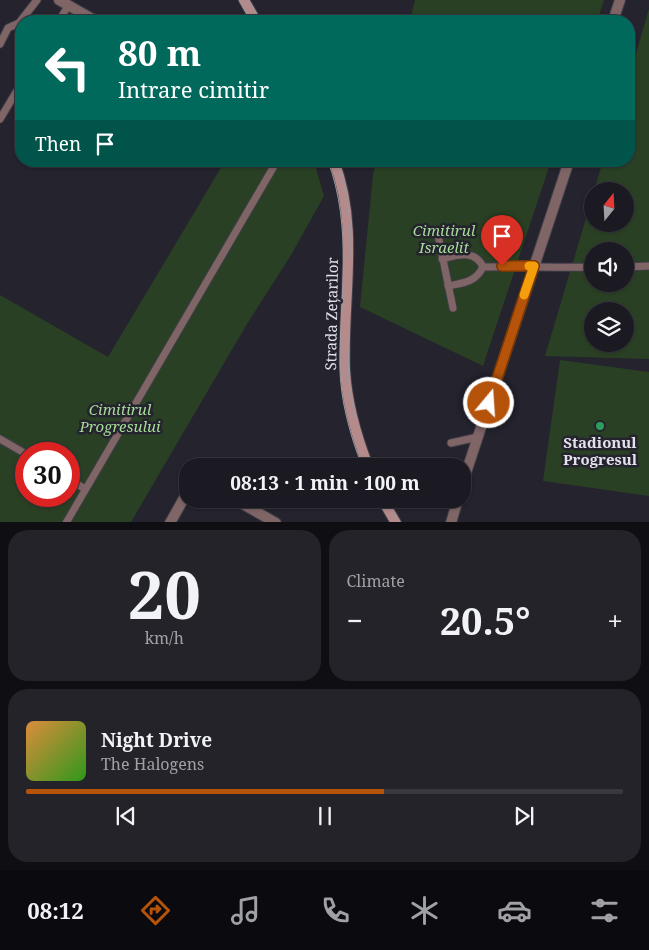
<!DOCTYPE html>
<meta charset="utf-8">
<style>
:root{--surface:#1b1a22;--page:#24232a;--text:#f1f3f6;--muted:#a0a1a5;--line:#393840;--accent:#b45309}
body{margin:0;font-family:"Noto Serif",serif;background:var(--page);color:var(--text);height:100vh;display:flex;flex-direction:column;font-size:19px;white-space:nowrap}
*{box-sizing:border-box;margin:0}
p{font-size:16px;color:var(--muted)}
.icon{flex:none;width:28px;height:28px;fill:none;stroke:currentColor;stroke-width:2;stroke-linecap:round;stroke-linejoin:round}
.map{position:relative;height:522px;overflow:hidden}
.details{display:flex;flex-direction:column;gap:8px;padding:8px;background:#0f0e13;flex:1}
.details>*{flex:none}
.top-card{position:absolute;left:15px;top:15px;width:620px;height:152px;border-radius:20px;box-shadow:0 1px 4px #0004,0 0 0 1px var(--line);background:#00695c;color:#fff;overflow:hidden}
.needle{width:32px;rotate:18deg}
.tools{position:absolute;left:584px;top:182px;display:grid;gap:10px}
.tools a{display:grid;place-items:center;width:50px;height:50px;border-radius:50%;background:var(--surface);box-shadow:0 1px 4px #0004,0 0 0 1px var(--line);font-size:25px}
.speed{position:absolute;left:15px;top:442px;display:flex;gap:10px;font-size:25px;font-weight:700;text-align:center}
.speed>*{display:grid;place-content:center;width:65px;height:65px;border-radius:50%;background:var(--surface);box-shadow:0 1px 4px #0004,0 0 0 1px var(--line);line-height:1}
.speed .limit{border:8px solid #d22;background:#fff;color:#111}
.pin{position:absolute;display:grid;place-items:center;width:42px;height:42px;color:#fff;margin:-51px -21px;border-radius:50% 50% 50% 0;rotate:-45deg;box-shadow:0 0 5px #0007}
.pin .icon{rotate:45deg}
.me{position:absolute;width:55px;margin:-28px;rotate:18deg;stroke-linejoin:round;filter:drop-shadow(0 0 4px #0008)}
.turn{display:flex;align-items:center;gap:18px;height:105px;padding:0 20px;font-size:22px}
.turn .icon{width:65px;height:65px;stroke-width:2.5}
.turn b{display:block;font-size:35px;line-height:42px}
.then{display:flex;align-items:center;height:48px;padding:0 20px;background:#0003;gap:10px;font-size:19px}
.big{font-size:38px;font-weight:700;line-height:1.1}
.details .card{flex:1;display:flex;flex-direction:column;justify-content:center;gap:8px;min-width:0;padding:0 18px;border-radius:20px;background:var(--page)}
.details .dial{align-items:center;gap:0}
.dial b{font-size:65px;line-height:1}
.song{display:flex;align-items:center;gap:15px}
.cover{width:60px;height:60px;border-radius:8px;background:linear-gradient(135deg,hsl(30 70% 55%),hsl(110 70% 35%))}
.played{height:5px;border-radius:2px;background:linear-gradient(90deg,var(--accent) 60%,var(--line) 60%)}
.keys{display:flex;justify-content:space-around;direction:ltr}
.heat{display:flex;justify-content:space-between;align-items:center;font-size:28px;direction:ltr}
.details .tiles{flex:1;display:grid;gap:8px;grid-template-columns:1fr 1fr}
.card:last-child{grid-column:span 2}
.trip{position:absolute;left:179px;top:458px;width:292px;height:50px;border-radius:20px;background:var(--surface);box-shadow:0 1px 4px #0004,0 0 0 1px var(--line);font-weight:700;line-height:50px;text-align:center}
.tab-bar{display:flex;height:80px;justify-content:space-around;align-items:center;background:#0b0a0e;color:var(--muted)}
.tab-bar .icon{width:35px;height:35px}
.tab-bar .selected{color:var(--accent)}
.tab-bar b{font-size:22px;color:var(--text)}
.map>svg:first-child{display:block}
</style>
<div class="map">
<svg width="649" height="523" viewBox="0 0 649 523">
<rect width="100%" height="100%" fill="#24232e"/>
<g fill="#2a4024" fill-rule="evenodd">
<path d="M415,0H604L597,21H410Z"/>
<path d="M649,9V359L545,356L592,198V224H625V191H594L603,161H629V77ZM592,251H625V284H592ZM592,311H625V344H592Z"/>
<path d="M225,161H309L315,165L324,196L291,255L247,324L131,522H0V295L108,357ZM26,454H69V496H26Z"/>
<path d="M376,161H551L483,366L360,307L373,175Z"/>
<path d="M560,360L649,372V496L543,481Z"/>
</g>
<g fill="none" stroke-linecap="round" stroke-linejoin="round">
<g stroke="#3f3e48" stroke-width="9">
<g id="service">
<path d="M59,21L68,6"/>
<path d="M0,44L8,28L19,23L37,0"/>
<path d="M0,119L21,84"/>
<path d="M437,230L453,308"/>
<path d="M442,259C457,255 475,249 483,267"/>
<path d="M625,267L649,266"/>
<path d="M448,286C463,283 476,282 483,267C520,266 556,268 592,267"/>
<path d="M0,439L26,454"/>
<path d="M451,443L478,437"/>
<path d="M69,479L85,489"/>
<path d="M66,523L277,161"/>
</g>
</g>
<g stroke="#3f3e48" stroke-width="12">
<g id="minor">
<path d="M59,0L96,21"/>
<path d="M613,21L620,0"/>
<path d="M462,485L569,161"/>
<path d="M234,499L276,523"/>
<path d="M170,523L188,491"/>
<path d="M451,523L458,499"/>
</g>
</g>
<g stroke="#3f3e48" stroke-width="12">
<g id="secondary">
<path d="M244,0L256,21"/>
<path d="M334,161C360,229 342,299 345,370C347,403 356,435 368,466"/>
<path d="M382,499L396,523"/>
</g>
</g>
<use href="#service" stroke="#806566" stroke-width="7"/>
<use href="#minor" stroke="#806566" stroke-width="10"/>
<use href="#secondary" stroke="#b58a8b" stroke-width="10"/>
<g stroke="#9a99a2" stroke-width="1">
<path d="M239,0L251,21"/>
<path d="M248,0L261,21"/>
<path d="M328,161C353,228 340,297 340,366C340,399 350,435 362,466"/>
<path d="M336,161C348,193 352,225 351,259"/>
<path d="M348,346L349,387L355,418"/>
<path d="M384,499L399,523"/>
</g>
</g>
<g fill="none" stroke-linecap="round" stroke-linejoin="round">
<g stroke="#753606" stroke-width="12">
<path id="route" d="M489,403L534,266H502"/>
</g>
<use href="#route" stroke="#b45309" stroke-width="9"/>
<path stroke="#f59e0b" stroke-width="9" d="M524,295L534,266H529"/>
</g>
<circle fill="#2e9e5b" stroke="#24232e" stroke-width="2" cx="600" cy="426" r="5"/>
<g text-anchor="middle" stroke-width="5" stroke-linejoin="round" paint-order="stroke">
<g font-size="15" font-style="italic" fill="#a6dc98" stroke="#24232e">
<text x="444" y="236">Cimitirul<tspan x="444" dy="17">Israelit</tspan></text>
<text x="120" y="415">Cimitirul<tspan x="120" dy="17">Progresului</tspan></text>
</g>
<g font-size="15" fill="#e3e2ea" stroke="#24232e">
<text transform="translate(332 314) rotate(-89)" y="5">Strada Zețarilor</text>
</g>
<g font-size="15" font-weight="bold" fill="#e3e2ea" stroke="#24232e">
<text x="600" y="448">Stadionul<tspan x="600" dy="17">Progresul</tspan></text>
</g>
</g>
</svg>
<div class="tools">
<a><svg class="needle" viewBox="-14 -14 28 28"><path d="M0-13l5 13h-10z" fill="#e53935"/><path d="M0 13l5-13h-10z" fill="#a0a1a5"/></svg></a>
<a><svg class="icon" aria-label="sound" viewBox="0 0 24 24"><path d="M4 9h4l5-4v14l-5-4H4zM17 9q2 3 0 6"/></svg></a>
<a><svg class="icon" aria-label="layers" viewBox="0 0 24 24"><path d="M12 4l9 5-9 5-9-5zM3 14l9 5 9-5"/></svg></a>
</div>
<div class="speed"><div class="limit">30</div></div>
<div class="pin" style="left:502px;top:266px;background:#d93025"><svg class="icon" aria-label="arrive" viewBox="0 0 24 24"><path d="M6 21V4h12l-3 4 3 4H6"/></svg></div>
<svg class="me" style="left:489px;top:403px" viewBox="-20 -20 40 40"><circle r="17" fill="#b45309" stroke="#fff" stroke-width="3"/><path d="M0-11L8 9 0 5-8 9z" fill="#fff"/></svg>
<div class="trip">08:13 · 1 min · 100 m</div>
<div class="top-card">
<div class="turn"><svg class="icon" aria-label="left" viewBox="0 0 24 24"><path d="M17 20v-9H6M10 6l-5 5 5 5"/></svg><div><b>80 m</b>Intrare cimitir</div></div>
<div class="then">Then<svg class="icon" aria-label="arrive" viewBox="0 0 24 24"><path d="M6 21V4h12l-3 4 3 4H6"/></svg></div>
</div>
</div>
<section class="details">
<div class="tiles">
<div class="card dial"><b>20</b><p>km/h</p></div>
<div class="card"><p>Climate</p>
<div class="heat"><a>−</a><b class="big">20.5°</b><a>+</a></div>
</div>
<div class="card">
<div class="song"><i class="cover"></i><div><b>Night Drive</b><p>The Halogens</p></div></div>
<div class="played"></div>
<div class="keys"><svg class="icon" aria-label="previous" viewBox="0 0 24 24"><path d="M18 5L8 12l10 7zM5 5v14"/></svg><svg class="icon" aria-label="pause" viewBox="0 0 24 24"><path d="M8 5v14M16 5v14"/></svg><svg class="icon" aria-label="next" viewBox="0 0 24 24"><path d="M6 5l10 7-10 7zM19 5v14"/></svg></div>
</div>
</div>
</section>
<nav class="tab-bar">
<b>08:12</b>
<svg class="icon selected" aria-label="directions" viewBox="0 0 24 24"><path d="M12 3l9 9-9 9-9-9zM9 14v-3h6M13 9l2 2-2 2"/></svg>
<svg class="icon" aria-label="music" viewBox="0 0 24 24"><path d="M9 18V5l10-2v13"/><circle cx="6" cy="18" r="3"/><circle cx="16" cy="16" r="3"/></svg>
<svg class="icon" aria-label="phone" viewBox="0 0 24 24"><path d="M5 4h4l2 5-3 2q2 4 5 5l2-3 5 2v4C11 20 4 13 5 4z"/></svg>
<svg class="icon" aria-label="climate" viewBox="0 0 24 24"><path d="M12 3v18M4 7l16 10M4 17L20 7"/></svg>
<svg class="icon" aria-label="car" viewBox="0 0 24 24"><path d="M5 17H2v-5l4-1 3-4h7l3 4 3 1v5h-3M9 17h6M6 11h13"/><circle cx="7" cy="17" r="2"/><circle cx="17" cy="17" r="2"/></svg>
<svg class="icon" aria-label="filters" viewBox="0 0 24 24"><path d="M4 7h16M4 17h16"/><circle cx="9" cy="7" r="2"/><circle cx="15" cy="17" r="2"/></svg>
</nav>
